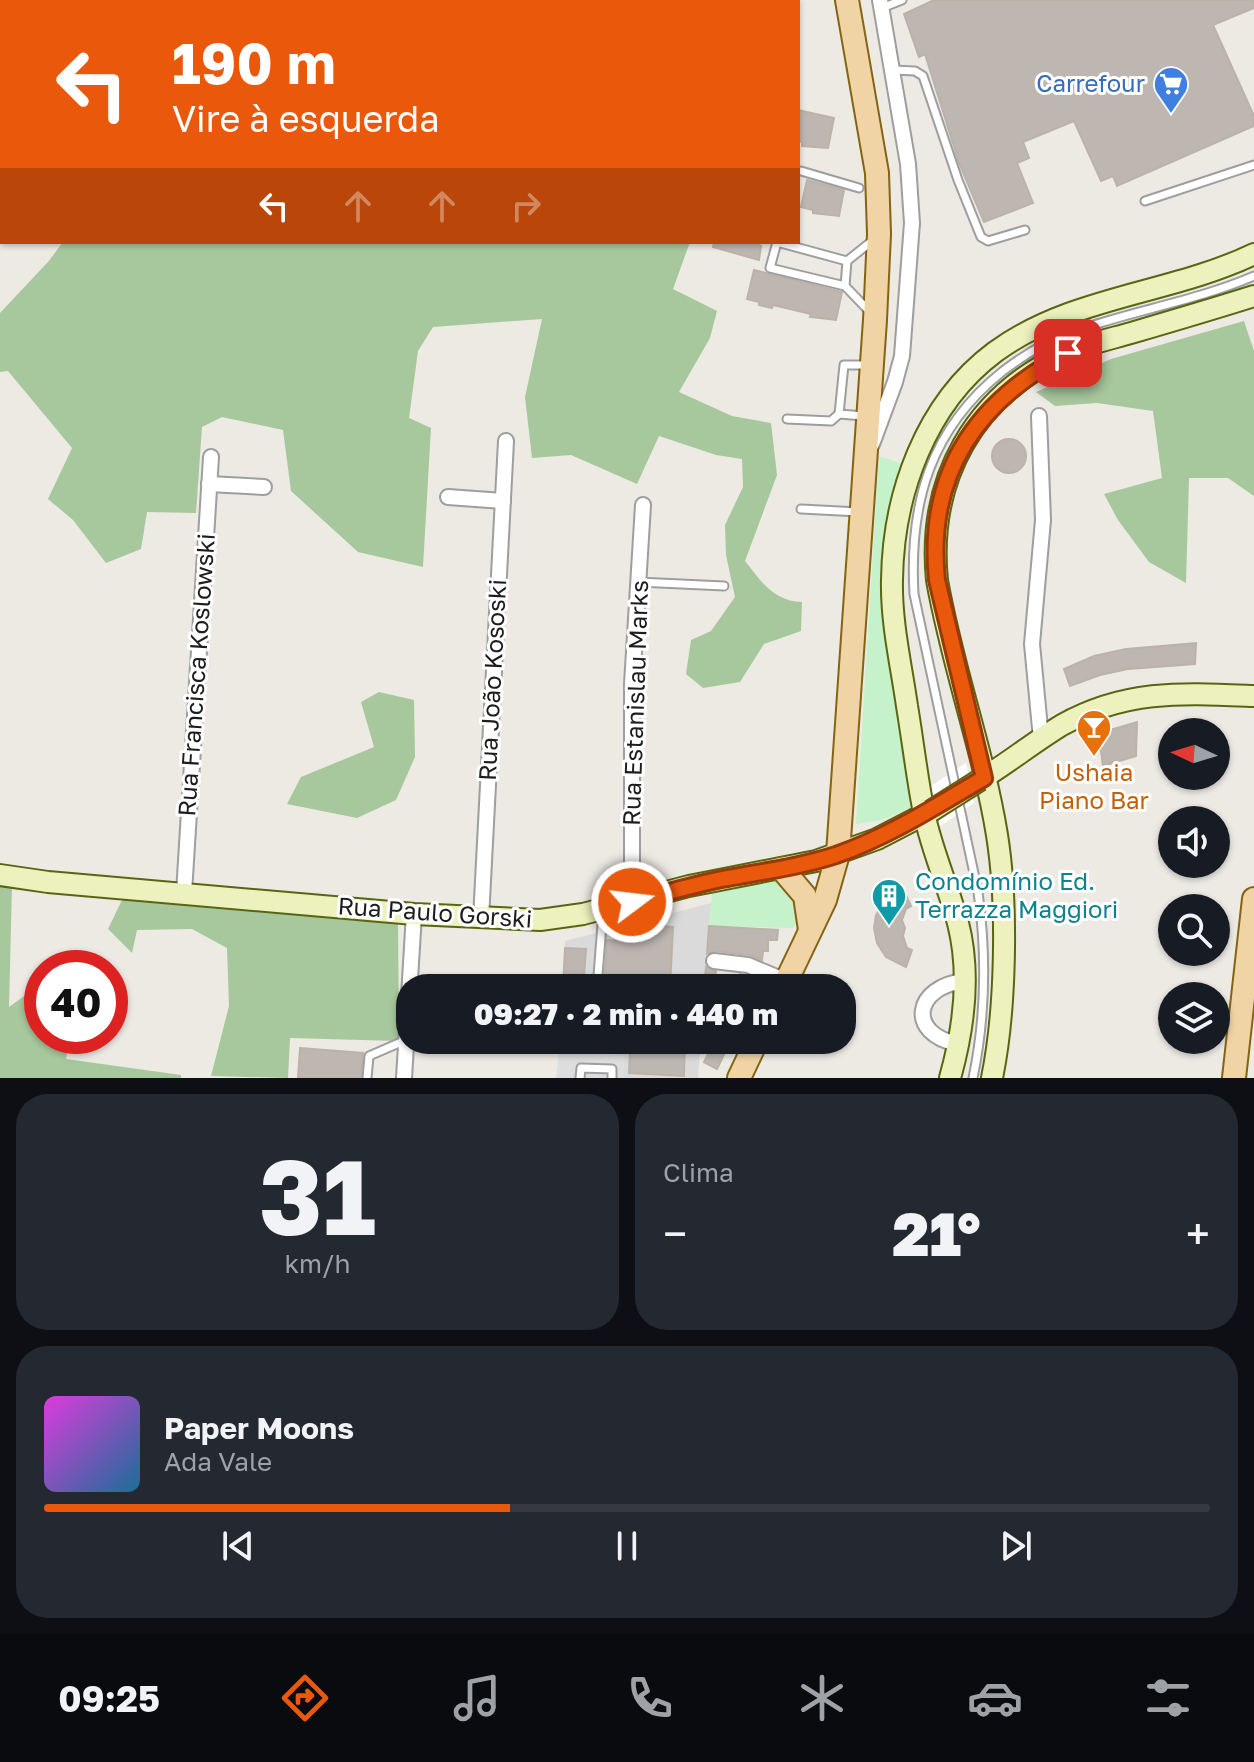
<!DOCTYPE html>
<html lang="pt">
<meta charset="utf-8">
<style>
:root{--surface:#171b24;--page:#242831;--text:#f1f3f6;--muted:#9ea1a6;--line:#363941;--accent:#ea580c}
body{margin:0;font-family:"Golos Text",sans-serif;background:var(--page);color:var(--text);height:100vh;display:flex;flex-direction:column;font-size:30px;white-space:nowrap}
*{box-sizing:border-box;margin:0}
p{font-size:26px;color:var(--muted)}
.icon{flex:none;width:44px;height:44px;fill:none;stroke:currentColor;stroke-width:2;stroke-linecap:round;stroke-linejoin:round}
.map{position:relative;height:1078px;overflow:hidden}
.side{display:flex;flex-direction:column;gap:16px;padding:16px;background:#0d0f14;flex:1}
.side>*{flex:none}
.hud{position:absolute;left:0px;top:0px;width:800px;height:244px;box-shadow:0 2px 6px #0004;background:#ea580c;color:#fff;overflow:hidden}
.needle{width:52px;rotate:274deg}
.controls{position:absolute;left:1158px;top:718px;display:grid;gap:16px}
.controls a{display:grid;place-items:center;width:72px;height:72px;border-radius:50%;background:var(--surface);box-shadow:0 2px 6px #0004;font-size:40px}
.speed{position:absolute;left:24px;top:950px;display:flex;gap:16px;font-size:40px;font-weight:700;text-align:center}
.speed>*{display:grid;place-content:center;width:104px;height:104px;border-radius:50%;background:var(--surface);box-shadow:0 2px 6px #0004;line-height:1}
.speed .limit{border:12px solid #d22;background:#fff;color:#111}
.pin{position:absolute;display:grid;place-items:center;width:68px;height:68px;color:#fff;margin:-34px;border-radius:16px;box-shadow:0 4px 12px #0006}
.me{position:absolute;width:88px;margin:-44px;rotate:75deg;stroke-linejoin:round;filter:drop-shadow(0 0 6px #0008)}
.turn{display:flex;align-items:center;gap:28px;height:168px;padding:0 40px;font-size:36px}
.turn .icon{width:104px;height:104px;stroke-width:2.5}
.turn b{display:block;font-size:56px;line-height:68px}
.lanes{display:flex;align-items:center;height:76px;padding:0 40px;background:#0003;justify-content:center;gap:40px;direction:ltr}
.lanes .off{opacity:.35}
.big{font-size:60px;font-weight:800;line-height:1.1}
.side .widget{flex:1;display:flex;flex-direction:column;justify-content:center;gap:12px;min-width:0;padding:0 28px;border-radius:32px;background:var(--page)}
.side .dial{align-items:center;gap:0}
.dial b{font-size:104px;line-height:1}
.song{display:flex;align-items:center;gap:24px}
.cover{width:96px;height:96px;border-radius:12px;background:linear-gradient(135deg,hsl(300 70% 55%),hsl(200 70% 35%))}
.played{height:8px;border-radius:4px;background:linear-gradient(90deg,var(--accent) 40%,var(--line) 40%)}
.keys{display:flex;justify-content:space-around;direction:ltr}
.heat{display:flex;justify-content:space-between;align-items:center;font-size:44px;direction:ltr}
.side .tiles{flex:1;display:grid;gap:16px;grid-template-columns:1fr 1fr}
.widget:last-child{grid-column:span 2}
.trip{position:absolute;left:396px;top:974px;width:460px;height:80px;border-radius:32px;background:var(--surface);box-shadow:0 2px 6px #0004;font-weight:800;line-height:80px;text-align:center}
.dock{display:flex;height:128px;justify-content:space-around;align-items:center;background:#090b0e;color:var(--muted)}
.dock .icon{width:56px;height:56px}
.dock .selected{color:var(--accent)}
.dock b{font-size:36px;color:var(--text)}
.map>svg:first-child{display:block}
</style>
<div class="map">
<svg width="1254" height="1078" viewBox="0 0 1254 1078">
<rect width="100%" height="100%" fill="#edeae4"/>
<g fill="#dbdada">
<path d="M711,903L704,988H562L565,941Z"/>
<path d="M559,1040H701L698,1078H623L624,1056L559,1052Z"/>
</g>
<g fill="#a7c79d">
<path d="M159,0H712L715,2H160Z"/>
<path d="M63,242H690L673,289L717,311L710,338L679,392L732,416L771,423L777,475L745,561C762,582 773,601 802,602L801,631L764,644L740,682L703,688L686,674L691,640L711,631L735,597L726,555L725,525L743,487L742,459L716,455L659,436L637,484L571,455L532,458L525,397L542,319L433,327L418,351L409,418L431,428L423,567L358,552L291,491L283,430L222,417L202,427L196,513L147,512L141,549L106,563L73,520L48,499L72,448L8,371L0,372V313L48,262Z"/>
<path d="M1244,321L1254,351V496L1228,478H1189L1186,583L1149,562L1118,520L1104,494L1162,478L1153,411L1097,403L1055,406L1036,392L1111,359Z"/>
<path d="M379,692L414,700L415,757L396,800L357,818L287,804L301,777L374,747L361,702Z"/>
<path d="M0,884L12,885L9,1007L42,983V1036H70L66,1059L181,1075V1078H0Z"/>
<path d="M123,898L398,919L399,1041L290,1038L288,1078L211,1076L229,1006L227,948L192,929L137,930L132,953L108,929Z"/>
</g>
<g fill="#c5f2cb">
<path d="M879,456L903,464C884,511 881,557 883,607L914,806L882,820L856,824Z"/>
<path d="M767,881H778L792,890L799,917L793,928L709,926L712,893Z"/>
</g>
<path fill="#ddd" d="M559,1052L624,1056L623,1078H556Z"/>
<path fill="#fff" d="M966,763L974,803L936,829L928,788Z"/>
<g fill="#bdb6b1" stroke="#bcb2a8" stroke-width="2">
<path d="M934,0H1254V8L1213,25L1254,116V126L1117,186L1113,176L1101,181L1074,121L1023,142L1029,158L1017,163L1033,203L984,222L959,163L925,54L919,57L904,14Z"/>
<path d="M798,110L834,118L828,148L802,146V142L798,141Z"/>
<path d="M807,180L844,190L839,216L813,213V210L801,207Z"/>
<path d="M714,242H751L761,246L759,260L713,247Z"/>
<path d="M754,270L842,292L836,320L810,317L811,314L773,305L772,308L759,305V302L747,299Z"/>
<circle cx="1009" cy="456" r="17"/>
<path d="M1196,643L1195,664L1128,669L1100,675L1070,686L1064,669L1094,656L1126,649Z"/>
<path d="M1137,722L1136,756L1103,766L1101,751L1103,732Z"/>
<path d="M903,889L911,906L906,909L902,920L905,928L903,936L907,948L912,950L906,967L886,957L877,943L874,928L876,915L883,904L892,894Z"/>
<path d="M659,926L673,927L670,988H604L607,940L639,942L640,927Z"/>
<path d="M709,926L778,930L777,940H768V951H763L762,960L750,955L715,951L707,954Z"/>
<path d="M565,948L586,949L584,976L591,977V988H563Z"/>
<path d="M706,967L716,971L715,978L738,980L740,974L757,980L753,988H704Z"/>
<path d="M664,1040H685L684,1076L629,1073L630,1048L663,1049Z"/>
<path d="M715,1040H731L717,1069L704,1062Z"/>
<path d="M300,1048L363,1053L361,1078H298Z"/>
</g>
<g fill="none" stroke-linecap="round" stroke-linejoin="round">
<g stroke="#9e9e9e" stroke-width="11">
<g id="lane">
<path d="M882,8L902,0"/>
<path d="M893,70L915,71L923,76L958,180L981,237L988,241L1025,230"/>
<path d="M801,171L859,188"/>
<path d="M1145,201L1254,165"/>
<path d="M845,286L847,261"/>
<path d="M869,311L845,286L770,268L777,242L847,261L872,241"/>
<path d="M864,416L839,414L844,365H869"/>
<path d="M787,419L831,421L839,414"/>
<path d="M801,509L859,512"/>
<path d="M638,582L724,586"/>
<path d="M597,988L603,912"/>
<path d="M593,1046L594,1040"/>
<path d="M367,1078L369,1056L406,1040"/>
<path d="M580,1078L581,1068L612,1069V1078"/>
<path d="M973,1078C986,1015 987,956 978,892L914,594C909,503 930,429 1003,371C1023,356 1044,342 1067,334C1128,311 1194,302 1254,276"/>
</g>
</g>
<g stroke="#9e9e9e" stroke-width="18">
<g id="street">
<path d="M0,233H2"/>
<path d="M1039,416L1043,520L1032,644L1041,739"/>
<path d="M872,444L895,382L902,356L912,223L908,164L880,0"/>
<path d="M209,484L264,487"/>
<path d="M448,497L503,501"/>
<path d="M184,893L211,457"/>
<path d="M632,902V684L643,505"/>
<path d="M481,919L506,441"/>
<path d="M714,961L748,965L786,981"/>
<path d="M958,1044C906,1034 914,986 965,981"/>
<path d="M404,1078L414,914"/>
</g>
</g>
<g stroke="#596611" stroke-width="24">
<g id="secondary">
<path d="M980,780C1008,763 1034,742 1062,725C1126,689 1184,693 1254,696"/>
<path d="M0,875L48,882L414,914L540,920L583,914L689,886L816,861L877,839L931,811"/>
<path d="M950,1078C964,1028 971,974 958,923C948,886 932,851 924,813C917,778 913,742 907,706C901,664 891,622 892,580C893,495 925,404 995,352C1071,296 1171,294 1254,254"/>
<path d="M992,1078C1006,1009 1008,904 997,835C983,749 952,666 937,580C927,479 974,395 1067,353C1087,344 1110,339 1131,333C1172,321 1213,309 1254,296"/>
</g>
</g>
<g stroke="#846411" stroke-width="26">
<g id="primary">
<path d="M782,869L805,896L810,930"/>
<path d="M783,988L825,900L838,854L875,320L879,234L877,173L847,0"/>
<path d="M739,1078L757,1040"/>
<path d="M1234,1078L1254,899"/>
</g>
</g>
<use href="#lane" stroke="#fff" stroke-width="7"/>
<use href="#street" stroke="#fff" stroke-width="14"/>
<use href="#secondary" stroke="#ecf1bd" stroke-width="20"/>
<use href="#primary" stroke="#f0d4a5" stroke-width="22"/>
<g stroke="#596611" stroke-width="24" stroke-linecap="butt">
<path id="secondary-bridge" d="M931,811L980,780"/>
</g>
<use href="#secondary-bridge" stroke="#ecf1bd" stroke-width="20"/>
</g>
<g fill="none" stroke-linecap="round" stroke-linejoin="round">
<g stroke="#983908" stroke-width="20">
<path id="route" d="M632,902C662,894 692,885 722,879C760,872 799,867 836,855C890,836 936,806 984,778L937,580C926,474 976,401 1068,353"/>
</g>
<use href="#route" stroke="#ea580c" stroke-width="14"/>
</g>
<defs>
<g id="supermarket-pin" transform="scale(1.8)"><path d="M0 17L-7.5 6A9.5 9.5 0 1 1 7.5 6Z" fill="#3f7fe0" stroke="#fff"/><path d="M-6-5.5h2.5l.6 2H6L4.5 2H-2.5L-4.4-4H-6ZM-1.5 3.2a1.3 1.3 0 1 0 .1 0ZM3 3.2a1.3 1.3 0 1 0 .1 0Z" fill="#fff"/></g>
<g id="bar-pin" transform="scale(1.8)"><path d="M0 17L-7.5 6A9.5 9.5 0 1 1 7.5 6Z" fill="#e8710a" stroke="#fff"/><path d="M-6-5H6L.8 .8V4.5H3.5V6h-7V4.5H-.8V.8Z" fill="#fff"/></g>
<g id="building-pin" transform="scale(1.8)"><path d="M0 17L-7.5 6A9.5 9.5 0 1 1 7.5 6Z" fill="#0f9aa8" stroke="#fff"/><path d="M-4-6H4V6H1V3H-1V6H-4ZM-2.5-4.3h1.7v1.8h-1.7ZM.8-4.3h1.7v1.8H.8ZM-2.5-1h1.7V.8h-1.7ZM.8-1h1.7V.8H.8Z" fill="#fff"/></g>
</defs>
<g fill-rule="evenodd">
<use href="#supermarket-pin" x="1171" y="84"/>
<use href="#bar-pin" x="1094" y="727"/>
<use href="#building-pin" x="889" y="896"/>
</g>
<g text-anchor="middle" stroke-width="6" stroke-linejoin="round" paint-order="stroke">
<g font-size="24" fill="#366cbe" stroke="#fff" text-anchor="end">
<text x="1145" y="92">Carrefour</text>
</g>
<g font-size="24" fill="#1d1d1d" stroke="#fff">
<text transform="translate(197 675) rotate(-86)" y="8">Rua Francisca Koslowski</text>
<text transform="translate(493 680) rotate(-87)" y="8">Rua João Kososki</text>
<text transform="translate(636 703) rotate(-88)" y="8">Rua Estanislau Marks</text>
<text transform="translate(435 913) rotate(4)" y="8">Rua Paulo Gorski</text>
</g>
<g font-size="24" fill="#c56008" stroke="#fff">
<text x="1094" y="781">Ushaia<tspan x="1094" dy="28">Piano Bar</tspan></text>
</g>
<g font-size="24" fill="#0d838f" stroke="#fff" text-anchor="start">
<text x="915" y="890">Condomínio Ed.<tspan x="915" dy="28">Terrazza Maggiori</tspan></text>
</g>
</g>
</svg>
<div class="controls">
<a><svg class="needle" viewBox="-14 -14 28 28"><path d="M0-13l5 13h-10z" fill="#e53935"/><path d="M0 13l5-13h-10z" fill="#9ea1a6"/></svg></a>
<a><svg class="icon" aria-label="sound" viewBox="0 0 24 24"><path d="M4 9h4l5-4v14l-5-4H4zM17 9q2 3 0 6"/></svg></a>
<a><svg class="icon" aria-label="search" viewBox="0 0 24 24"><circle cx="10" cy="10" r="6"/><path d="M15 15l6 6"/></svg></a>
<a><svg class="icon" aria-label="layers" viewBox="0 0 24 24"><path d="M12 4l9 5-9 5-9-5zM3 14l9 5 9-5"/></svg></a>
</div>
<div class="speed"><div class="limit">40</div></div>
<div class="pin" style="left:1068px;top:353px;background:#d93025"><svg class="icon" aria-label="arrive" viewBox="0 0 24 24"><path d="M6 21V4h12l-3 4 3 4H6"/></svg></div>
<svg class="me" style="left:632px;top:902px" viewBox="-20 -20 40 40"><circle r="17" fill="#ea580c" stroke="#fff" stroke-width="3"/><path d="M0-11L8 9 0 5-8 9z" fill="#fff"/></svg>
<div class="trip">09:27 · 2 min · 440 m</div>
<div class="hud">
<div class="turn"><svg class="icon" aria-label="left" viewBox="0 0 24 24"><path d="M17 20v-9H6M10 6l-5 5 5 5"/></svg><div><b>190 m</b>Vire à esquerda</div></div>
<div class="lanes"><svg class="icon" aria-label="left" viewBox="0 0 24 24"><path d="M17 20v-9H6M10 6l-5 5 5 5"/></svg><svg class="icon off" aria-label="ahead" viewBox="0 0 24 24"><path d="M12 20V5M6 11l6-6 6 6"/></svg><svg class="icon off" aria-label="ahead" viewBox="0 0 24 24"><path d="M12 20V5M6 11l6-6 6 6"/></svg><svg class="icon off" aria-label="right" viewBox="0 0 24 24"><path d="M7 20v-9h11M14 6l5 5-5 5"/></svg></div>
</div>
</div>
<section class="side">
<div class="tiles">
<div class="widget dial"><b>31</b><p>km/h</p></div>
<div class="widget"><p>Clima</p>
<div class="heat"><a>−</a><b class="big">21°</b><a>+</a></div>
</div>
<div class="widget">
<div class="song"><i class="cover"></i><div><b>Paper Moons</b><p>Ada Vale</p></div></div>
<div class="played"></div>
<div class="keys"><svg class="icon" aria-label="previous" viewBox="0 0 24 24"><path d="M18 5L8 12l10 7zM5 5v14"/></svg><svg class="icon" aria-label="pause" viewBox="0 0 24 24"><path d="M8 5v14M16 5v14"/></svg><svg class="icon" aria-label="next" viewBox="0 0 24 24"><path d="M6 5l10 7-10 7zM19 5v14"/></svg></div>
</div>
</div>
</section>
<nav class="dock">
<b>09:25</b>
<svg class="icon selected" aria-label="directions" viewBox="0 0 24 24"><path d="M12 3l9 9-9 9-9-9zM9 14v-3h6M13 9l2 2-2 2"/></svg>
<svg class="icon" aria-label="music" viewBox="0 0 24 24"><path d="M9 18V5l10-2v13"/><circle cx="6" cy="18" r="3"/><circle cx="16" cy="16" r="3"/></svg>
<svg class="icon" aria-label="phone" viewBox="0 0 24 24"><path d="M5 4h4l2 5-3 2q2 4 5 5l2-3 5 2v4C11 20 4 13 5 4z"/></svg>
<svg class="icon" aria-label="climate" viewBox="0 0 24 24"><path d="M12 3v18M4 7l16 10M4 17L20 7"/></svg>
<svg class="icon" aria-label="car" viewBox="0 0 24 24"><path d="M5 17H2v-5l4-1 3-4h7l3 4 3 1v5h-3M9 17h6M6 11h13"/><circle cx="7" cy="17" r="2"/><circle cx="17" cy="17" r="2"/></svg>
<svg class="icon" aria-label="filters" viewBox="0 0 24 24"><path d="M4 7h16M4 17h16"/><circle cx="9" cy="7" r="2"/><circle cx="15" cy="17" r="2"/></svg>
</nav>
